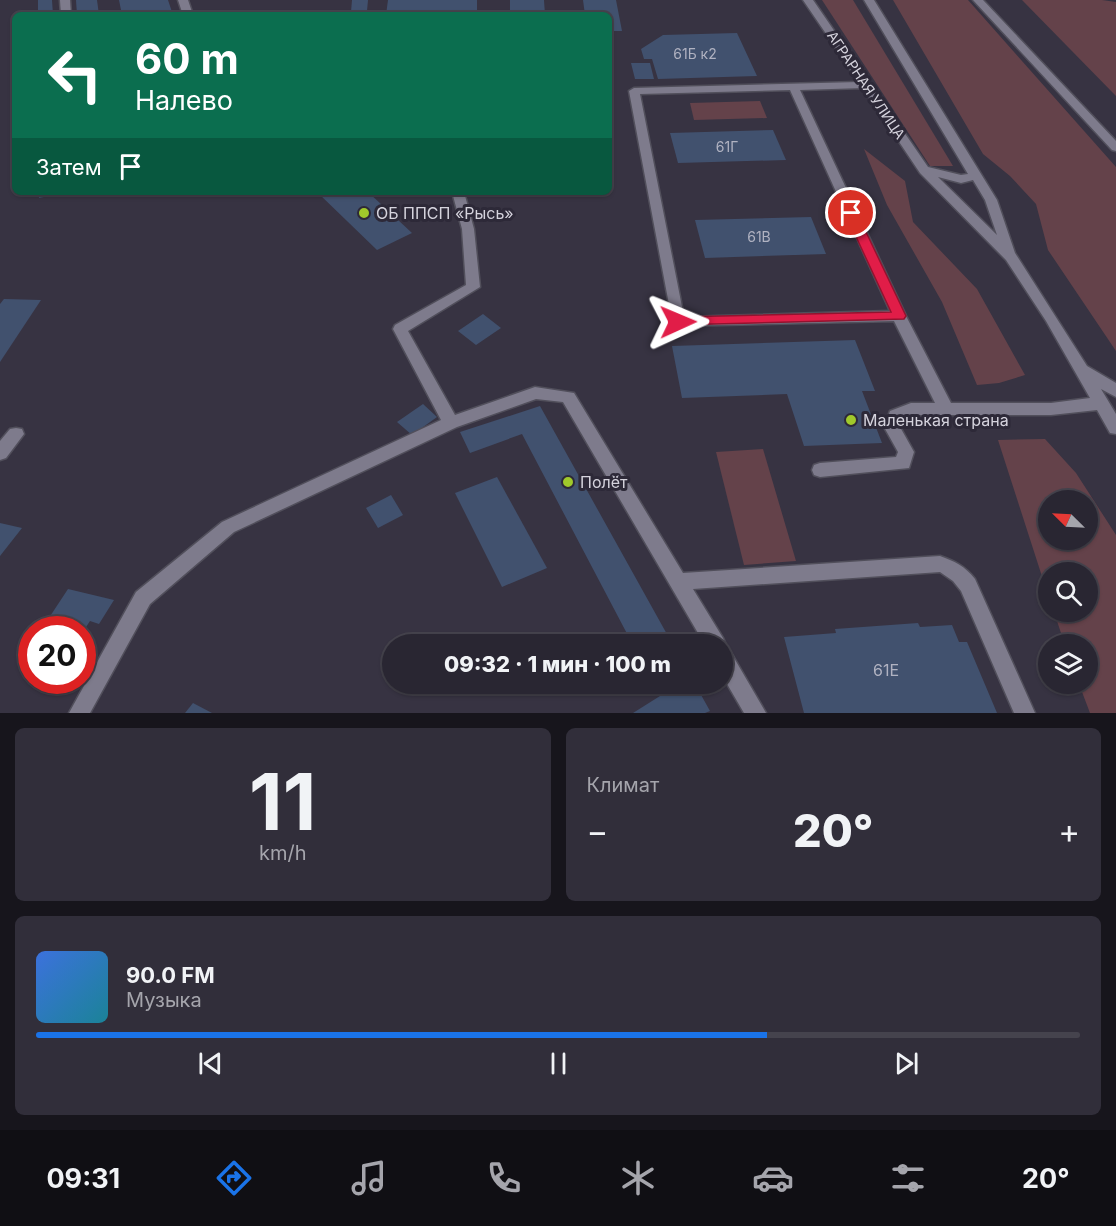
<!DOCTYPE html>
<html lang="ru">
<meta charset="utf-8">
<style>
:root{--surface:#292632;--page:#312e3a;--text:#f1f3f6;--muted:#a5a5ac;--line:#45434d;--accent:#1a73e8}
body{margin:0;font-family:Inter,sans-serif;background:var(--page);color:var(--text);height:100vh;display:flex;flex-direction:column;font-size:22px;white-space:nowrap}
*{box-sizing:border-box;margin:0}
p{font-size:20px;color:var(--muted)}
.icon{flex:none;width:33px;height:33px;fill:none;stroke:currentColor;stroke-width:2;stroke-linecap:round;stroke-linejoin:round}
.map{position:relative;height:713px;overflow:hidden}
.sheet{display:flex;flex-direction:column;gap:15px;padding:15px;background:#17151c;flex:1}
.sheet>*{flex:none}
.banner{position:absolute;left:12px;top:12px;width:600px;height:183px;border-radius:9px;box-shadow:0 2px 4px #0004,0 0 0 2px var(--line);background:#0b6e4f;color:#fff;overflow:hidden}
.needle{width:39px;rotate:294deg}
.tools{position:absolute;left:1038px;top:490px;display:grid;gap:12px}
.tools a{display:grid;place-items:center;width:60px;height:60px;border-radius:50%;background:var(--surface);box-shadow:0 2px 4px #0004,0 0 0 2px var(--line);font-size:30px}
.speed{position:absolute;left:18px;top:616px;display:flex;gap:12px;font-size:30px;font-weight:700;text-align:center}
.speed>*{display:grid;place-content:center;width:78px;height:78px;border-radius:50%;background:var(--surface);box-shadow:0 2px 4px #0004,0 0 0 2px var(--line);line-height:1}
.speed .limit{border:9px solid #d22;background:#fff;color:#111}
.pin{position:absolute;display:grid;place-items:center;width:51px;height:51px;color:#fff;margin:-26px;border:3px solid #fff;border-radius:50%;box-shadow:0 2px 6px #0007}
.me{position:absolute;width:66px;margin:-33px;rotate:89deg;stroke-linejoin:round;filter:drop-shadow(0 0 4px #0008)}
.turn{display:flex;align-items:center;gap:21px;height:126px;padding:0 24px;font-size:27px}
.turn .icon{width:78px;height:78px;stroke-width:2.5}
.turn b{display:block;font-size:42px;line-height:51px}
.then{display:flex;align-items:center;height:57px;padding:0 24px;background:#0003;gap:12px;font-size:22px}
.big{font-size:45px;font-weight:800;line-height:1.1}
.sheet .card{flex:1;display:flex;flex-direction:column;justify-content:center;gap:9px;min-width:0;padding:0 21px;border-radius:9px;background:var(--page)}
.sheet .dial{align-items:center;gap:0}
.dial b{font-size:78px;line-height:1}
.song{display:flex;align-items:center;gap:18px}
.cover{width:72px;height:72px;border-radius:9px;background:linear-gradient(135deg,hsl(220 70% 55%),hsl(190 70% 35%))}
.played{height:6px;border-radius:3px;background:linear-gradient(90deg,var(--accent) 70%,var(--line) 70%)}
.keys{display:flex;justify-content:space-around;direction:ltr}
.heat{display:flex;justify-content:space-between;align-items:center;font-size:33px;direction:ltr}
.sheet .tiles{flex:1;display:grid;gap:15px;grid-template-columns:1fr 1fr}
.card:last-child{grid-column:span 2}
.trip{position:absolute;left:382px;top:634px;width:351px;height:60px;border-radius:30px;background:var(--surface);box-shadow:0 2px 4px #0004,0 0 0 2px var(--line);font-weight:800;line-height:60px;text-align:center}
.menu{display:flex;height:96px;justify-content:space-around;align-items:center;background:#100f14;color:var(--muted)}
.menu .icon{width:42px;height:42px}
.menu .selected{color:var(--accent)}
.menu b{font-size:27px;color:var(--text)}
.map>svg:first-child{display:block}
</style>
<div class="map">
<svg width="1116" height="713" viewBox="0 0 1116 713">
<rect width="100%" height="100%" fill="#373342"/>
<g fill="#64424a" fill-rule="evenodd">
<path d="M822,0H853L953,166H930Z"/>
<path d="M893,0H968L1116,167V351L1048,250L1036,204L1010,176L983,154Z"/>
<path d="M1022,0H1102L1116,2V96Z"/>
<path d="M760,101L767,118L694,120L690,103Z"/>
<path d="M864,149L905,181L913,222L977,289L1025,375L999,383L977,385L942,302L887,205Z"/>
<path d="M1045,439L1076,473L1116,535V713H1090L1079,684H1088V645H1065L1054,612H1088V573H1048V595L998,440ZM1048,501H1088V540H1048Z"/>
<path d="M763,449L796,561L744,565L716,452Z"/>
</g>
<g fill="#41516e">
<path d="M38,0H52L53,15H38Z"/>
<path d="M76,0H97L99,15H77Z"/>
<path d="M119,0H168L173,15H122Z"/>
<path d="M352,0H368L367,11L351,12Z"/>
<path d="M388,0H477V15H386Z"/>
<path d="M510,0H544L545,15H510Z"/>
<path d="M583,0H616L622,31H609V15H585Z"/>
<path d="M737,33L757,76L658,79L652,59H644L641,49L663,35Z"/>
<path d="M631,63H650L654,79H635Z"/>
<path d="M773,130L786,160L678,163L670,133Z"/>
<path d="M39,192H63V193L39,198Z"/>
<path d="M317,192H368L412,233L377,250Z"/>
<path d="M811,217L826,254L705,258L695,220Z"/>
<path d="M4,299L41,300L0,362V304Z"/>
<path d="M483,314L501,328L476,345L458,331Z"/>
<path d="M855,340L875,391H862L882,443L804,446L787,394L682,398L672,346Z"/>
<path d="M423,404L437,417L412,435L397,422Z"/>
<path d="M540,406L673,645H633L522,434L470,453L460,432Z"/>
<path d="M497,477L547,568L502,587L455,493Z"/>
<path d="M391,495L403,515L378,528L366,508Z"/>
<path d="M0,523L22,528L0,556Z"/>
<path d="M68,589L114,600L99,624L90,621L84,630H41Z"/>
<path d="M918,623L920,627L952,625L959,642H967L997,713H804L784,637L836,633L835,629Z"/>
<path d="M654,684H695L710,711L705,713H633L660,696Z"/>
<path d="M193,703L212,713H185Z"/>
</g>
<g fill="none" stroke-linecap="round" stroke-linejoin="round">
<g stroke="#514f5b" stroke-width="3">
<g id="minor">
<path d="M60,0H70L71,15H61Z"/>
<path d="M178,0H188L193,15H183Z"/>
<path d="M803,0H813L928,167L961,175L968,174L864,0H874L997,200L1015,253L1087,366L1116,383V397L1101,389L1116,414V434L1110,433L1097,410L1051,415H912L903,419L900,427L914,452L909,468L820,477L814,475L812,470L814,465L820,463L896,457L898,452L884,427L890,411L911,403H935L894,321L673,326L629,91L634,88L859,82ZM863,88L920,173L1006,260L1046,321L1090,398L1051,403H951L906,316L800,90ZM790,90L890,311L684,317L640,94ZM938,177L961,183L973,180L985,200L997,235Z"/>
<path d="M973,0H983L1116,141V151L1112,150Z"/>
<path d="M452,192H464L474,229L480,287L408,331L455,415L535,387L574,393L683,573L940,556C954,561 965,566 975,579L1035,713H1014L961,591L953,581L940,572L693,589L723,638L726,645L724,649L730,651L766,713H744L723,677V645H705L563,402L536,399L457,427L234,532L150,604L90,713H69L136,592L222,522L441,420L393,329L395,325L466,285L462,229Z"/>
<path d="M16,428L22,429L24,434L6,458L0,460V441L10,429Z"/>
</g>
</g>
<use href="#minor" fill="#7e7b8c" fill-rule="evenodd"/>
</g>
<path fill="#e11d48" stroke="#92132f" stroke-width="1.5" d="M851,209L857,213L906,316L904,319L674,325L672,322L674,318L678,317L891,312L845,213Z"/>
<g fill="#a0c92b" stroke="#2d2938" stroke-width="2">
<circle cx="364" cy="213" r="6"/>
<circle cx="851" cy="420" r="6"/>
<circle cx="568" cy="482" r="6"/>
</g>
<g text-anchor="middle" stroke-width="6" stroke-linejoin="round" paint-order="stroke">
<g font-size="14" fill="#b0b2c1">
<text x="695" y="59">61Б к2</text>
<text x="727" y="152">61Г</text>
<text x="759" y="242">61В</text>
</g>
<g font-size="14" fill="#d5d3dd" stroke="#2d2938">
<text transform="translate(866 85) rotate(56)" y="5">АГРАРНАЯ УЛИЦА</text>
</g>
<g font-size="16" fill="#d5d3dd" stroke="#2d2938" text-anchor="start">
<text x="376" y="219">ОБ ППСП «Рысь»</text>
<text x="863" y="426">Маленькая страна</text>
<text x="580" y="488">Полёт</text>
</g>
<g font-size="16" fill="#b0b2c1">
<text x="886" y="676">61Е</text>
</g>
</g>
</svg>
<div class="tools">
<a><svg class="needle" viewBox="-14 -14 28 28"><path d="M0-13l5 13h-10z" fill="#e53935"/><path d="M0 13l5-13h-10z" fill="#a5a5ac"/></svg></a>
<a><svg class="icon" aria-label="search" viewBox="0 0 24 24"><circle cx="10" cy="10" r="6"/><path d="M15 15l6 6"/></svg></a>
<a><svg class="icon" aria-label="layers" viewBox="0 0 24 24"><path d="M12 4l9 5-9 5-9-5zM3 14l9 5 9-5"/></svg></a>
</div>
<div class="speed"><div class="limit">20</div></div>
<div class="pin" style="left:851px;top:213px;background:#d93025"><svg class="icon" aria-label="arrive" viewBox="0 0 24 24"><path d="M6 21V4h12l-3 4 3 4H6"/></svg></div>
<svg class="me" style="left:678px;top:322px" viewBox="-20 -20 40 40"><path d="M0-17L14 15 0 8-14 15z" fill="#e11d48" stroke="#fff" stroke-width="4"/></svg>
<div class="trip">09:32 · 1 мин · 100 m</div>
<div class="banner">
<div class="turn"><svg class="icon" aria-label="left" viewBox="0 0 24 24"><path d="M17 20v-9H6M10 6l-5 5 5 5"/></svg><div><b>60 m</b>Налево</div></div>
<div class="then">Затем<svg class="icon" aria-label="arrive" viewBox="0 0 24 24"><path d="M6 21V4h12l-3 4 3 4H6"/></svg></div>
</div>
</div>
<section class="sheet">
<div class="tiles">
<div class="card dial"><b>11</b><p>km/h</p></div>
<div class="card"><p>Климат</p>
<div class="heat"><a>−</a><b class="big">20°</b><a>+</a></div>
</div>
<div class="card">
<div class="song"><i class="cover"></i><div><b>90.0 FM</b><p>Музыка</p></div></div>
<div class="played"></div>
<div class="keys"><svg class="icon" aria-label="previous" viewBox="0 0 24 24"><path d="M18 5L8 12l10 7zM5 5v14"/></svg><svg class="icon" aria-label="pause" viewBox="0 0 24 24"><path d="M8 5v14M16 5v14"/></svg><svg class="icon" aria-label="next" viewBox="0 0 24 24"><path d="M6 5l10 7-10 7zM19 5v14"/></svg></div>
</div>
</div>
</section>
<nav class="menu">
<b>09:31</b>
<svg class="icon selected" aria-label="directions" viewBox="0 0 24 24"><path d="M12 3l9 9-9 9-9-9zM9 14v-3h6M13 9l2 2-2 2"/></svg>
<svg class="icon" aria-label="music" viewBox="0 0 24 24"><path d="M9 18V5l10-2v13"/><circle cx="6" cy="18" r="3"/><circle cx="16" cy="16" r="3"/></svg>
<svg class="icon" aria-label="phone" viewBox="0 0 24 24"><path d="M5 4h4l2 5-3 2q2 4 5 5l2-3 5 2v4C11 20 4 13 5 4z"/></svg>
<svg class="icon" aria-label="climate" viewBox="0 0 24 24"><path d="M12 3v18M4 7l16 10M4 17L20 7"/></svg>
<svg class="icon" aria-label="car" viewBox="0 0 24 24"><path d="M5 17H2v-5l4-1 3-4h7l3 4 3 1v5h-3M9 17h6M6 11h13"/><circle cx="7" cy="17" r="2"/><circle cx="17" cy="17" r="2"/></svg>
<svg class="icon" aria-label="filters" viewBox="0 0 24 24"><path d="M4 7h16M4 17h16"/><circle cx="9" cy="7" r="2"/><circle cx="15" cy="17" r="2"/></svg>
<b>20°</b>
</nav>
